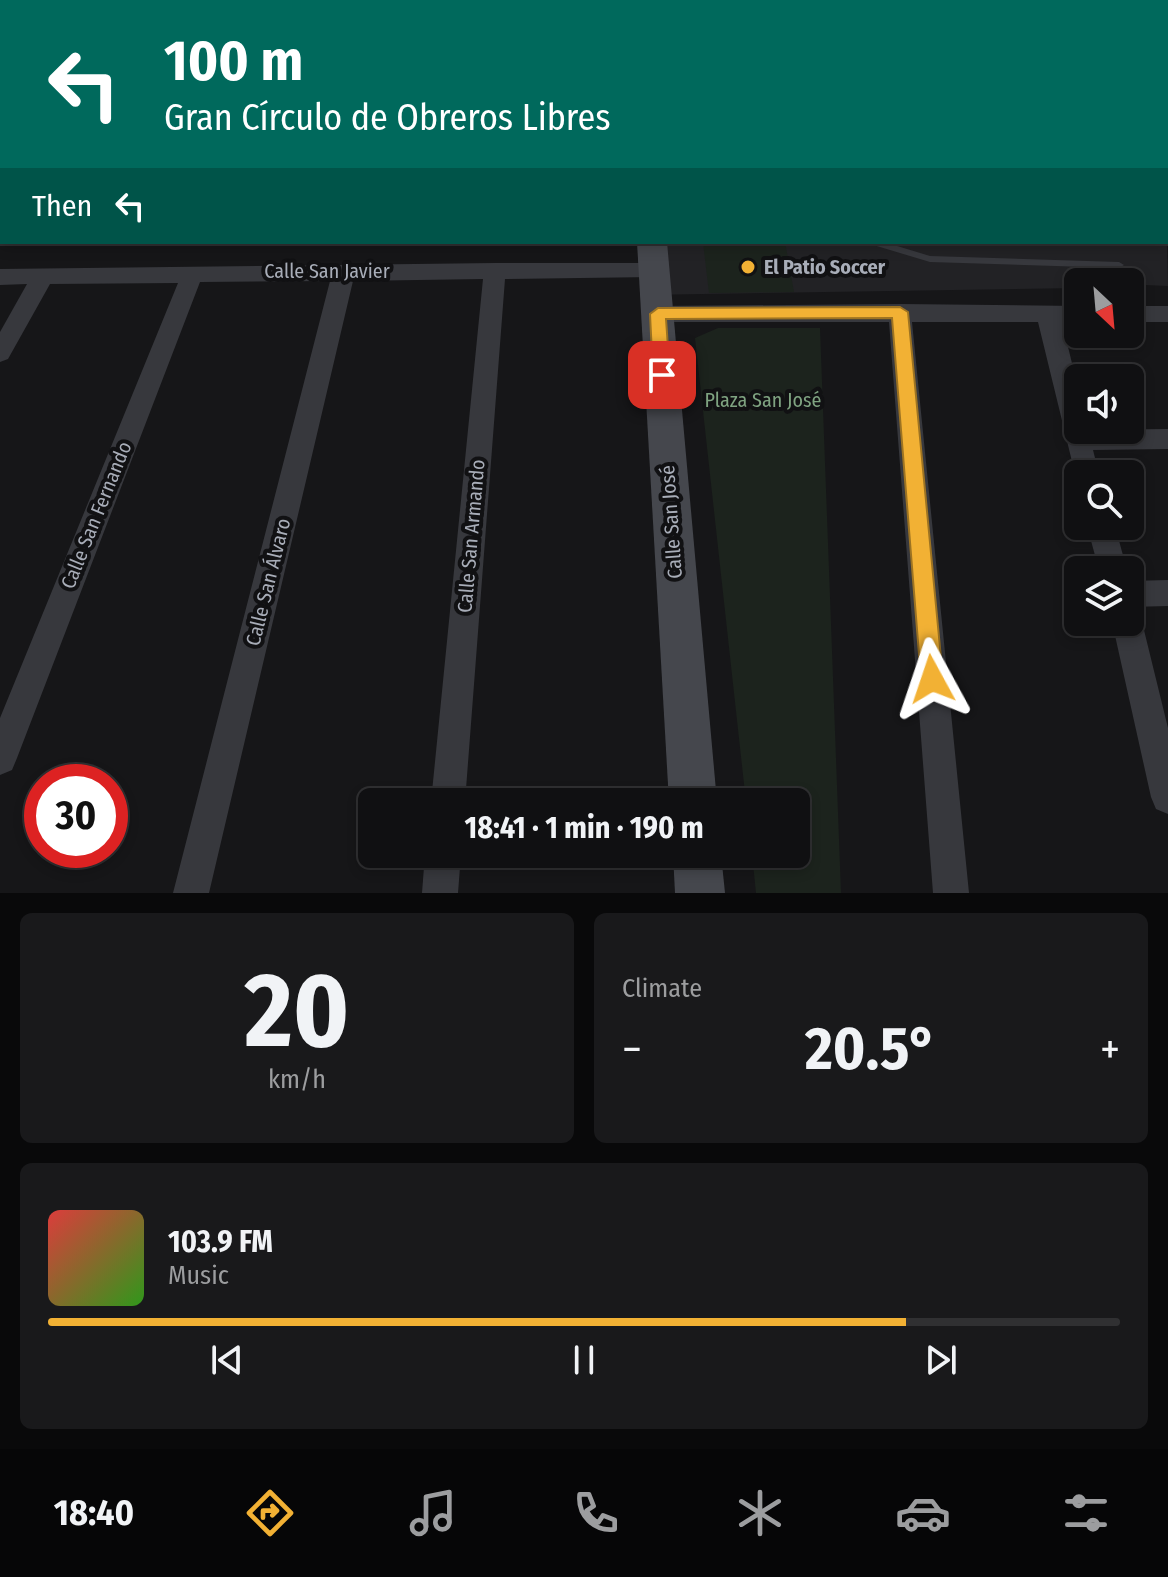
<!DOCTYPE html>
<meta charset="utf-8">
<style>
:root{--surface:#101012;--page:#19191b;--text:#f1f3f6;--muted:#9c9d9f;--line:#303032;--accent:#f2b134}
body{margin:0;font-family:"Fira Sans Condensed",sans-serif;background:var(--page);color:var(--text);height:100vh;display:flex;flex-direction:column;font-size:30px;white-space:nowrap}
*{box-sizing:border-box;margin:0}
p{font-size:26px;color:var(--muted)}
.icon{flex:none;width:44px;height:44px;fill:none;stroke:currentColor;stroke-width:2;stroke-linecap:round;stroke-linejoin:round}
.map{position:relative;height:893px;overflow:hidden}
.details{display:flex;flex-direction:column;gap:20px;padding:20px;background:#09090a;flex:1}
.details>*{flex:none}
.top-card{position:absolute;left:0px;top:0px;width:1168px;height:244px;box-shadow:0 4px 12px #0003,0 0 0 2px var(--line);background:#00695c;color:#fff;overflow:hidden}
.needle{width:52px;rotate:154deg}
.controls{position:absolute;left:1064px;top:268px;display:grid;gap:16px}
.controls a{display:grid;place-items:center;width:80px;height:80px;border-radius:12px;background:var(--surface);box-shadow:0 4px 12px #0003,0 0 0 2px var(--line);font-size:40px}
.speed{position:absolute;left:24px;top:764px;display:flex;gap:16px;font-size:40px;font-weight:700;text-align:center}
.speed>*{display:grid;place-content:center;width:104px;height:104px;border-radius:50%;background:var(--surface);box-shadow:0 4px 12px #0003,0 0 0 2px var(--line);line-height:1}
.speed .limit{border:12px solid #d22;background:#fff;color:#111}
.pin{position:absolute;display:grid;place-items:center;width:68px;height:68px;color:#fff;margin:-34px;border-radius:16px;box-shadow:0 4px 12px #0006}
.me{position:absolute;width:88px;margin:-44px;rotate:355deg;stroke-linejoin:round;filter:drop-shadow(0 0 6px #0008)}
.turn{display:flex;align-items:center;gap:28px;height:168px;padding:0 32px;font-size:36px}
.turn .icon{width:104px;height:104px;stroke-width:2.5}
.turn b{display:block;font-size:56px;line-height:68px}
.then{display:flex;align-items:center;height:76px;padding:0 32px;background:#0003;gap:16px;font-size:30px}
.big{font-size:60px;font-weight:700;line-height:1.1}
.details .tile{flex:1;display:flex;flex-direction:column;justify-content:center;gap:12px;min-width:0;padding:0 28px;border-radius:12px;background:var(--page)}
.details .dial{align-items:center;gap:0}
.dial b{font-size:104px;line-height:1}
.song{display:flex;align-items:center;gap:24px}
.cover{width:96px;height:96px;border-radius:12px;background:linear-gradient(135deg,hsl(0 70% 55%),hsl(110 70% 35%))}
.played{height:8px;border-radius:4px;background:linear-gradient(90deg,var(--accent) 80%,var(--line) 80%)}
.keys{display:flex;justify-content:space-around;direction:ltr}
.heat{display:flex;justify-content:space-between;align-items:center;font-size:44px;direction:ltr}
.details .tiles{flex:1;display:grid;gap:20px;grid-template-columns:1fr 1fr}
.tile:last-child{grid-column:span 2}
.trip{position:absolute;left:358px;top:788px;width:452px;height:80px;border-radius:12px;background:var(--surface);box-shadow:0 4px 12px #0003,0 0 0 2px var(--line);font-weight:700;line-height:80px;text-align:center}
.menu{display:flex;height:128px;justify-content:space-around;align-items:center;background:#060607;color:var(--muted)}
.menu .icon{width:56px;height:56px}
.menu .on{color:var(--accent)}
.menu b{font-size:36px;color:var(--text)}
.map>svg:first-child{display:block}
</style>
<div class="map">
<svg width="1168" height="893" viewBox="0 0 1168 893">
<rect width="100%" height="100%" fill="#161618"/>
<g fill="#222225">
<path d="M579,0H1033L1034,2H567Z"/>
<path d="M1166,204L1168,286L1078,282V288L643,295L637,242H1166Z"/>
</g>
<g fill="#1c231d">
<path d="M1039,0H1168V172L1166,2Z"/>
<path d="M703,242H785L794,292L709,293Z"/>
<path d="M718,328H820L841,893H756L752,854H796V802H746L695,338Z"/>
</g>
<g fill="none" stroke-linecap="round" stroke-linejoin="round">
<g fill="#37383d" fill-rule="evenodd">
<path d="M215,0H223L224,2H216Z"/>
<path d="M674,0H682L680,2H672Z"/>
<rect x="760" y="0" width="8" height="2"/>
<path d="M797,0H805L806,2H798Z"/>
<rect x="830" y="0" width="8" height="2"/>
<path d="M969,0H977L978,2H970Z"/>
<path d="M1013,0H1021L1022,2H1014Z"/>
<path d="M2,109V115L0,116V110Z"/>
<path d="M2,141V147L0,148V142Z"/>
<path d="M868,242H884L930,256L1119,262L1124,265L1119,268L930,262L870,244Z"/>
</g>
<g fill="#37383d" fill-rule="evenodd">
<path d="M495,263H654L665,270L654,277L505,279L465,802H431L483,279L353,281L209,893H173L330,281L200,282L17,758L12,770L0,775V718L178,283L50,284L8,359L0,362V332L27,284L0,285V269Z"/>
<path d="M900,304L1078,306V322H1062L1078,388V430L1168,429V449L1093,450L1099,474H1078L1077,482L1038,322H912L969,893H933L889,322H658L647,314L658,306Z"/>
<rect x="1130" y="306" width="38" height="16"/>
<path d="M1087,526H1115L1127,570H1099Z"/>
<path d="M1168,580V606L1130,607V581Z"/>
<path d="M1130,609L1138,612L1142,622L1168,728V814L1156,809L1151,797L1112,622H1130Z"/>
<path d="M425,854H461L458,893H422Z"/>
</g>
<g fill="#45474d" fill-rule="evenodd">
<path d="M473,0H506L472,2Z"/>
<path d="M525,0H558L524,2Z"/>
<rect x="623" y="0" width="22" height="2"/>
<path d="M637,242H667L717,802H669Z"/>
<path d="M673,854H721L725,893H675Z"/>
</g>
</g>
<rect fill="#323236" x="0" y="165" width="2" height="57"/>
<g fill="#3f3f44" stroke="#4f5156" stroke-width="2">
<rect x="155" y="0" width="42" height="2"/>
<path d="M582,0H615V2H579Z"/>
<rect x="708" y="0" width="31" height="2"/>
<rect x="0" y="165" width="2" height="36"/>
</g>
<path fill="#f2b134" stroke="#9d7322" stroke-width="2" d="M900,307L908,312L943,679L940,687L932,690L924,687L921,679L892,318L666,319L670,375L662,381L653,375L650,314L658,308Z"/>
<circle fill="#f2b134" stroke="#111113" stroke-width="3" cx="748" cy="267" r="8"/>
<g text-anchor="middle" stroke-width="8" stroke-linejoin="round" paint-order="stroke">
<g font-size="20" font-weight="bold" fill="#a8adb8" stroke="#111113" text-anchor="start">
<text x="764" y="274">El Patio Soccer</text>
</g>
<g font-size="20" fill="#a8adb8" stroke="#111113">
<text x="327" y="278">Calle San Javier</text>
<text transform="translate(96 515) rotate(-68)" y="7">Calle San Fernando</text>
<text transform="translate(671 522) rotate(-94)" y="7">Calle San José</text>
<text transform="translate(471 536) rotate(-85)" y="7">Calle San Armando</text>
<text transform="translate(268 582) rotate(-76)" y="7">Calle San Álvaro</text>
</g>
<g font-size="20" fill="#7fa381" stroke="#111113">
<text x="763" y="407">Plaza San José</text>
</g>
</g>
</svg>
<div class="controls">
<a><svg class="needle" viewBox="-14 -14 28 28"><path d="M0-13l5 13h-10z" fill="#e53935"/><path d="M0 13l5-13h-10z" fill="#9c9d9f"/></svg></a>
<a><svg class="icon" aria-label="sound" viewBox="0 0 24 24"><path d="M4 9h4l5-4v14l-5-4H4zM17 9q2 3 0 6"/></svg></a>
<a><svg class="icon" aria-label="search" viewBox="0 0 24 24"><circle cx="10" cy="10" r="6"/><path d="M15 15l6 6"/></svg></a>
<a><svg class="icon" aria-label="layers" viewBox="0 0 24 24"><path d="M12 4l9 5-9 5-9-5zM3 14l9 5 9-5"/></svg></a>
</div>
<div class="speed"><div class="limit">30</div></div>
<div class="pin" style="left:662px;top:375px;background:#d93025"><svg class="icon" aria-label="arrive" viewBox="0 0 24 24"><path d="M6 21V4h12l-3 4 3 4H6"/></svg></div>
<svg class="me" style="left:932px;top:679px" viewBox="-20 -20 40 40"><path d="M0-17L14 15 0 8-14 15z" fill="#f2b134" stroke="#fff" stroke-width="4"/></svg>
<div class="trip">18:41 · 1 min · 190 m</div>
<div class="top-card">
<div class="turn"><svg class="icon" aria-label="left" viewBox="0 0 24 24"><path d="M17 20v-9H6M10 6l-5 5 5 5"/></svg><div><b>100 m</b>Gran Círculo de Obreros Libres</div></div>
<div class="then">Then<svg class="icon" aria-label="left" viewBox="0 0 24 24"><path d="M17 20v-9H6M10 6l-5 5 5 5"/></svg></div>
</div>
</div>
<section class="details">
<div class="tiles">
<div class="tile dial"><b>20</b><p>km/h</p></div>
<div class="tile"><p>Climate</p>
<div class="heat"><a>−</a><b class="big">20.5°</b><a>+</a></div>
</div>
<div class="tile">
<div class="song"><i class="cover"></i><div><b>103.9 FM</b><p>Music</p></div></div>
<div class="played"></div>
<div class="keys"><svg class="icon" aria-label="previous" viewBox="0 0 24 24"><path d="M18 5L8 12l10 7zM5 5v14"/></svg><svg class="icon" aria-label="pause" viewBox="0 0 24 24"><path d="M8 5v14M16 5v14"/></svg><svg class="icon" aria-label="next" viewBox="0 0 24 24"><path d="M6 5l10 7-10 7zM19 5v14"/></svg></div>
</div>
</div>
</section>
<nav class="menu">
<b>18:40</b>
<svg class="icon on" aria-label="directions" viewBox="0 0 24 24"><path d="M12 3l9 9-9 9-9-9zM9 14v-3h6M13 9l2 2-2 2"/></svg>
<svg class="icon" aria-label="music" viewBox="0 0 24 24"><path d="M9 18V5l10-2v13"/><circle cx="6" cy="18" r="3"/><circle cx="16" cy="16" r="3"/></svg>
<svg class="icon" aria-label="phone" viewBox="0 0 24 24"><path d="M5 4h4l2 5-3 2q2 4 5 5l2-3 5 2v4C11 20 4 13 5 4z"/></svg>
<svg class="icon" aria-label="climate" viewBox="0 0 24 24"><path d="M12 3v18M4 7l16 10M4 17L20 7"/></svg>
<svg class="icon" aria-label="car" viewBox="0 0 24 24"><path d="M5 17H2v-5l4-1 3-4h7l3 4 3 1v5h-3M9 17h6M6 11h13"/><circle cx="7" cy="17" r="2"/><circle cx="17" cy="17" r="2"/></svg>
<svg class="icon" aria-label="filters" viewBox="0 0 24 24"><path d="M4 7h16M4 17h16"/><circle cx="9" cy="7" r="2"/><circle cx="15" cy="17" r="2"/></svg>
</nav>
